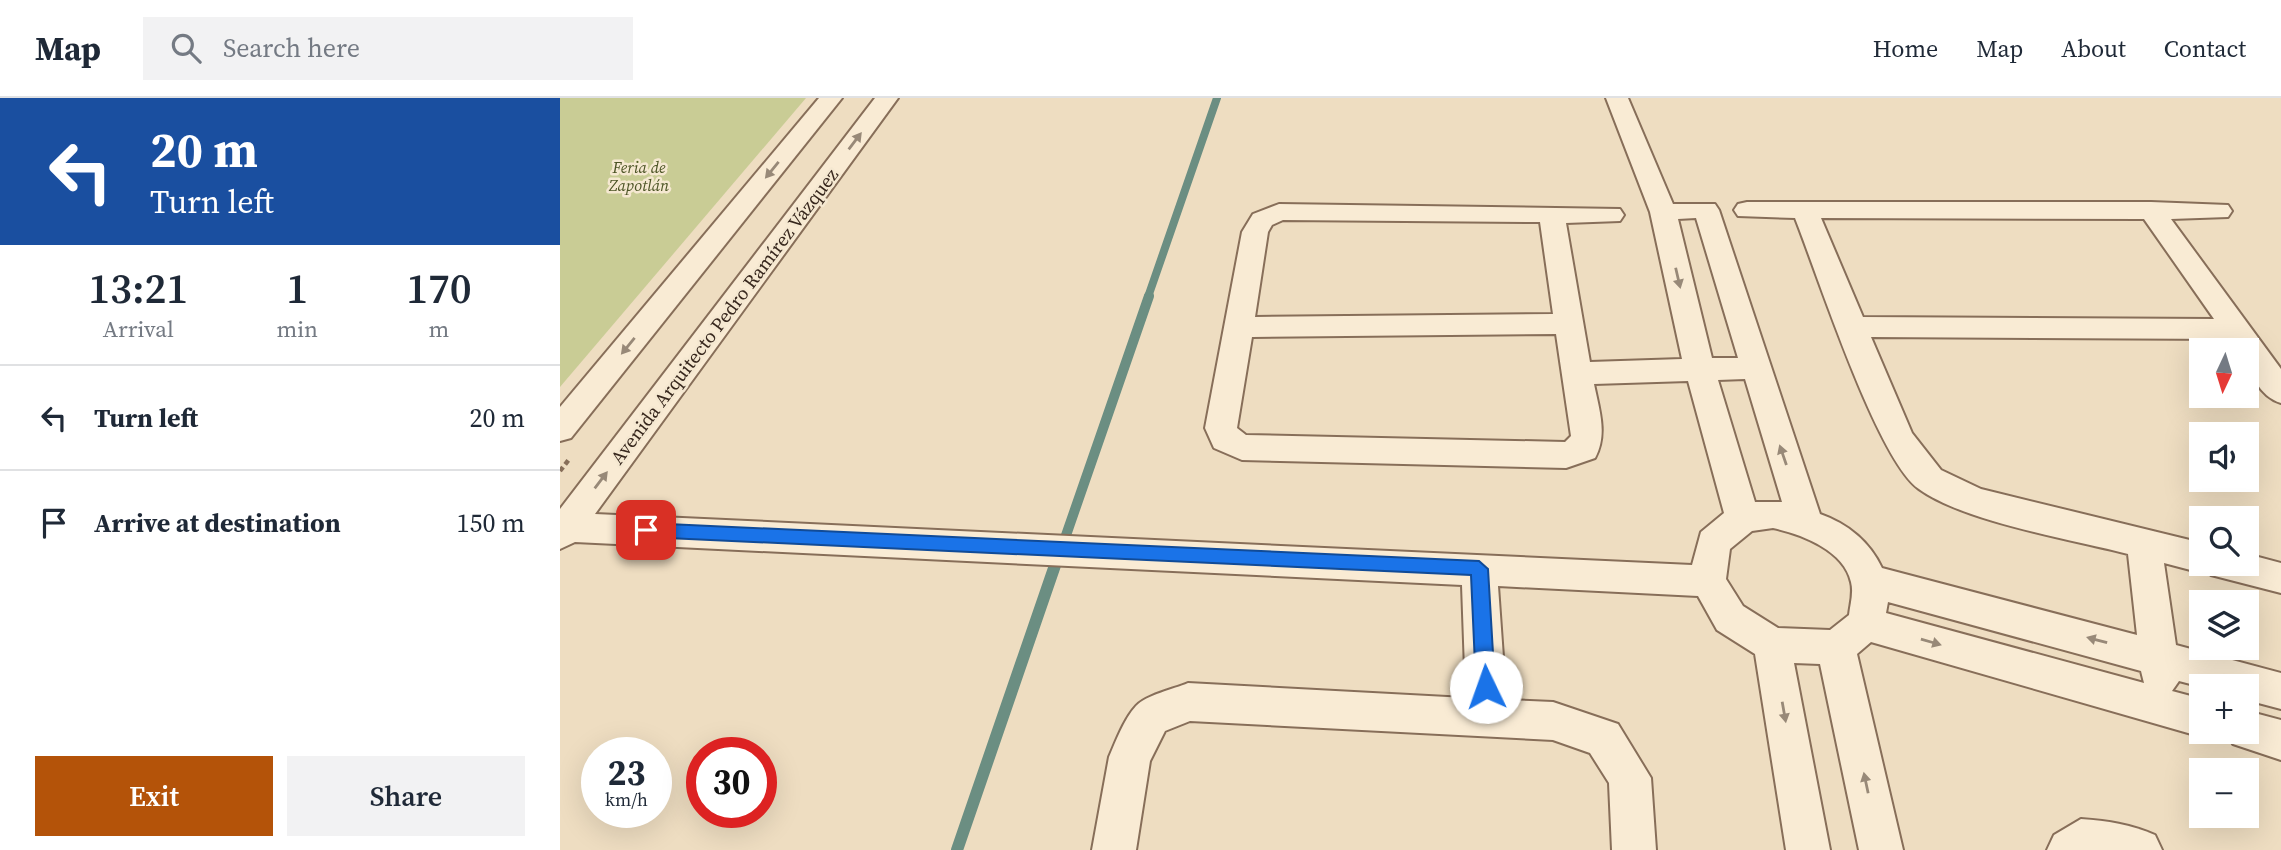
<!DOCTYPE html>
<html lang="en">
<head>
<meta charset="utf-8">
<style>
  body { margin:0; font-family:"Source Serif 4",serif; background:#f2f2f3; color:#1f2937; height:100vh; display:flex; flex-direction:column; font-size:26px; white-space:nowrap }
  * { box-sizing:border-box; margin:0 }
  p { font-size:23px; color:#747a83 }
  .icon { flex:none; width:38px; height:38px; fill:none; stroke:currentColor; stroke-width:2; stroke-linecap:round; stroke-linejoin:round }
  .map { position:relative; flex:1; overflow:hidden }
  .sheet { display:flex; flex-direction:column; background:#fff; width:560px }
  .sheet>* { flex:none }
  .guide { background:#1a4fa0; color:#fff; overflow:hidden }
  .needle { width:46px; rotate:184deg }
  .buttons { position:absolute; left:1629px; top:240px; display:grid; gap:14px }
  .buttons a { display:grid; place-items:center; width:70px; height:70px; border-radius:0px; background:#fff; box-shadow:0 7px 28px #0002; font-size:35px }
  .speed { position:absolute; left:21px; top:639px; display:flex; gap:14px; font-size:35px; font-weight:700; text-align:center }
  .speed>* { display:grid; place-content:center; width:91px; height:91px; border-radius:50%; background:#fff; box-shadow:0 7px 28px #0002; line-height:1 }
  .speed small { font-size:18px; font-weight:400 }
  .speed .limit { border:10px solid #d22; background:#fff; color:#111 }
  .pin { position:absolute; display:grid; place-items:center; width:60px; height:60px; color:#fff; margin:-30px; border-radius:14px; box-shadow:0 4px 10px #0006 }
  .me { position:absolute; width:77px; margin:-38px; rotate:357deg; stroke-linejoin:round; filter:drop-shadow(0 0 5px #0008) }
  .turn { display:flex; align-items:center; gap:24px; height:147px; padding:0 35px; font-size:32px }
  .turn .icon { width:91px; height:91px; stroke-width:2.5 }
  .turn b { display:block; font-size:49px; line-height:60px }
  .eta { display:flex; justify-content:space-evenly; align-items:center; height:119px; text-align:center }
  .eta b { font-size:42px; font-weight:600; line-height:49px }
  .cta { display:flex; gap:14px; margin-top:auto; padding:14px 35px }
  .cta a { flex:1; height:80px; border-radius:0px; background:#b45309; color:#fff; font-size:28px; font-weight:600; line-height:80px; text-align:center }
  .cta a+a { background:#f2f2f3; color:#1f2937 }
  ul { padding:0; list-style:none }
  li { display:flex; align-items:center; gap:21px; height:105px; padding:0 35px; border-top:2px solid #e0e1e3 }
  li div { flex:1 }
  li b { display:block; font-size:26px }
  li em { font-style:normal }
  header { display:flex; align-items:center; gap:42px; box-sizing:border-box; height:98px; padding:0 35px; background:#fff; border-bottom:2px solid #e0e1e3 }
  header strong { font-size:33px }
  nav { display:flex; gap:38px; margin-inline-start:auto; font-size:24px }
  .search { width:490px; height:63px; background:#f2f2f3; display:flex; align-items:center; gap:18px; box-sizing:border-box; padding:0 24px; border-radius:0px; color:#747a83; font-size:26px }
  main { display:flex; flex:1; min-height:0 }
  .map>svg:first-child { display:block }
  .green { fill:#c9cc95 }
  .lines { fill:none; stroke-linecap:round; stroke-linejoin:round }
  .stream-far2 { stroke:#6b8e82; stroke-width:8 }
  .stream-far1 { stroke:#6b8e82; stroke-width:10 }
  .stream { stroke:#6b8e82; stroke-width:12 }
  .minor-casing { stroke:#876e59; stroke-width:4 }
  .path { stroke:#876e59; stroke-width:4.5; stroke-dasharray:5 3.5; stroke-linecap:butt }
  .minor { fill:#f9ebd4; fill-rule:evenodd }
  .oneway { fill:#988978 }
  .route { fill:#1a73e8; stroke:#114b97; stroke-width:2 }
  .labels { text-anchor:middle; stroke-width:5; stroke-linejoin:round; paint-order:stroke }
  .far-park-label { font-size:16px; font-style:italic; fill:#4b5324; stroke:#f5e8d1 }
  .street-label { font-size:19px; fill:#37271d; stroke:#f5e8d1 }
</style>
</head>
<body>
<header>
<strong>Map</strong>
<div class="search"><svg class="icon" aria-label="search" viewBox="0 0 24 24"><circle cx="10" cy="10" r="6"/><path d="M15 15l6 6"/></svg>Search here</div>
<nav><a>Home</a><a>Map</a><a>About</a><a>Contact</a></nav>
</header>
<main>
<section class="sheet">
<div class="guide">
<div class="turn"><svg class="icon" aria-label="left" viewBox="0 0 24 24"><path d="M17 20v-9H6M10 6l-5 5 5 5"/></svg><div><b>20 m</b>Turn left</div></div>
</div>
<div class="eta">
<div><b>13:21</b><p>Arrival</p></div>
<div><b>1</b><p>min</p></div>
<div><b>170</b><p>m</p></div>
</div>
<ul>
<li><svg class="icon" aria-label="left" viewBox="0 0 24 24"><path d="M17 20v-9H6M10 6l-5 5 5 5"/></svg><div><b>Turn left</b></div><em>20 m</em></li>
<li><svg class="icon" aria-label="arrive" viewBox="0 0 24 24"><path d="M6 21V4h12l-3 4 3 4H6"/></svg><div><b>Arrive at destination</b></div><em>150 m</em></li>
</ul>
<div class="cta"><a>Exit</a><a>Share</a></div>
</section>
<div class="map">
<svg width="1721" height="752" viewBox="0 0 1721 752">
  <rect width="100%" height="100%" fill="#eeddc1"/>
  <!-- green -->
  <path class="green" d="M0,0H246L0,289Z"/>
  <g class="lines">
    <!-- stream-far2 -->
    <path class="stream-far2" d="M588,199L657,0"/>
    <!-- stream-far1 -->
    <path class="stream-far1" d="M503,446L589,198"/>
    <!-- stream -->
    <path class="stream" d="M397,752L503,444"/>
    <defs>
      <g id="minor">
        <path d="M259,0H282L11,340L0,343V309Z"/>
        <path d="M315,0H338L35,416L1132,467L1141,434L1164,415L1128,283L1034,286C1039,311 1048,336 1035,360L1006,370L682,362L654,350L645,330L682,134L693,116L719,106L1060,111L1064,117L1060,123L1006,125L1030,264L1122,261L1090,114L1046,0H1068L1113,106H1155L1159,112L1260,416C1288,426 1309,443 1322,470L1577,537L1568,456C1510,441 1405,424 1359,391C1317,362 1257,175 1235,120L1178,118L1174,112L1178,106L1187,104H1591L1668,107L1672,113L1668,119L1611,121L1721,271V305C1700,299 1687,273 1687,252H1675L1668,241L1311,239L1352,335L1381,372L1421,391L1642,445V466H1687V456L1721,465V495L1651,477L1649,472L1642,475L1604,465L1616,547L1721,575V611L1687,602V588L1642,589L1619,583L1612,593L1642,601V634H1656L1642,639L1311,544L1297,556L1343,752H1299L1260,566L1234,565L1270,752H1226L1195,556L1157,532L1138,498L938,488L946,602L993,604L1058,626L1091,680L1096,752H1052L1049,685L1030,655L993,642L630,623L605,633L590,663L576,752H532L549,659C556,643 564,621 576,608C586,597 614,591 628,585L906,600L902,487L15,444L0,451V411ZM1136,120L1178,260H1152L1118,121ZM1261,120L1584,121L1654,221L1303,219ZM723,122L980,124L993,216L695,219L708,134L712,127ZM996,236L1011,338L1005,344L686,337L677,330L692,239ZM1185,281L1222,404H1195L1158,282ZM1213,430C1241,436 1284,452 1291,484C1294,495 1290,507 1289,517L1270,532L1218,530L1183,508L1166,481L1170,451L1192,433ZM1328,504L1581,573L1584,585L1326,515Z"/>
        <path d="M1687,613L1721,622V662L1673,646L1667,634H1687Z"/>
        <path d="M1521,721C1548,723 1570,726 1595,737L1602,752H1487L1494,737Z"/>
      </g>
    </defs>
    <!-- minor casing -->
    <use href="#minor" class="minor-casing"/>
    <!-- path -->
    <path class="path" d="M0,373L10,360"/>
    <!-- minor -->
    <use href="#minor" class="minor"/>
  </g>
  <!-- one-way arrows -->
  <defs><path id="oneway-solid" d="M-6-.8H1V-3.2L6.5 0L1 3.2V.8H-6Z" transform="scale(1.75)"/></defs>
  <g class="oneway">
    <use href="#oneway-solid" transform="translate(295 43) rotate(-53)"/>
    <use href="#oneway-solid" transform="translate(212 72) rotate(129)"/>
    <use href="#oneway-solid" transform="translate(1118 180) rotate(77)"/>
    <use href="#oneway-solid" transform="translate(68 248) rotate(129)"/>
    <use href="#oneway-solid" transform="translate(1223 357) rotate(-109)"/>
    <use href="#oneway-solid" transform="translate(41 382) rotate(-53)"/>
    <use href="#oneway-solid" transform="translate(1537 542) rotate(-165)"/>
    <use href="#oneway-solid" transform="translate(1371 544) rotate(16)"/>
    <use href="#oneway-solid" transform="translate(1224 614) rotate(80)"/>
    <use href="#oneway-solid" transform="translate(1306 685) rotate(-102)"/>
  </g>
  <!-- route -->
  <path class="route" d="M86,425L919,463L928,471L935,589L932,596L926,598L919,596L916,589L911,477L86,439L78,432Z"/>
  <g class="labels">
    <!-- far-park labels -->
    <g class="far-park-label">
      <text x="79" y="75">Feria de<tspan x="79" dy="18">Zapotlán</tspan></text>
    </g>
    <!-- street labels -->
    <g class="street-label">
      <text transform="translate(164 218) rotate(-53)" y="7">Avenida Arquitecto Pedro Ramírez Vázquez</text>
    </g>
  </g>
</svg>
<div class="buttons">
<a><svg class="needle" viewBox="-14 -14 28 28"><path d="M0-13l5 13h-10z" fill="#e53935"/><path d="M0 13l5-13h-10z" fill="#747a83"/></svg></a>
<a><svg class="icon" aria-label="sound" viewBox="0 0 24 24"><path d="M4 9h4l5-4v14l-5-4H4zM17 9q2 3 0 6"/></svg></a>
<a><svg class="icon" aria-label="search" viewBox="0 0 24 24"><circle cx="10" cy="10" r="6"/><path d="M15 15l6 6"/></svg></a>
<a><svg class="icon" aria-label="layers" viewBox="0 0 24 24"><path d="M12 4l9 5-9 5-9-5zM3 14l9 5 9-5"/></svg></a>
<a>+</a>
<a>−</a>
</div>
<div class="speed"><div>23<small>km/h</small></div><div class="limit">30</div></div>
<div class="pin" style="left:86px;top:432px;background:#d93025"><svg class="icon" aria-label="arrive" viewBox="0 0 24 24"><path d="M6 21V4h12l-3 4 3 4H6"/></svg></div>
<svg class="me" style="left:926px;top:589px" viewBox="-20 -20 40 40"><circle r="19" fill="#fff"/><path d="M0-13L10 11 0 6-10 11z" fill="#1a73e8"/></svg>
</div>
</main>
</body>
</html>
